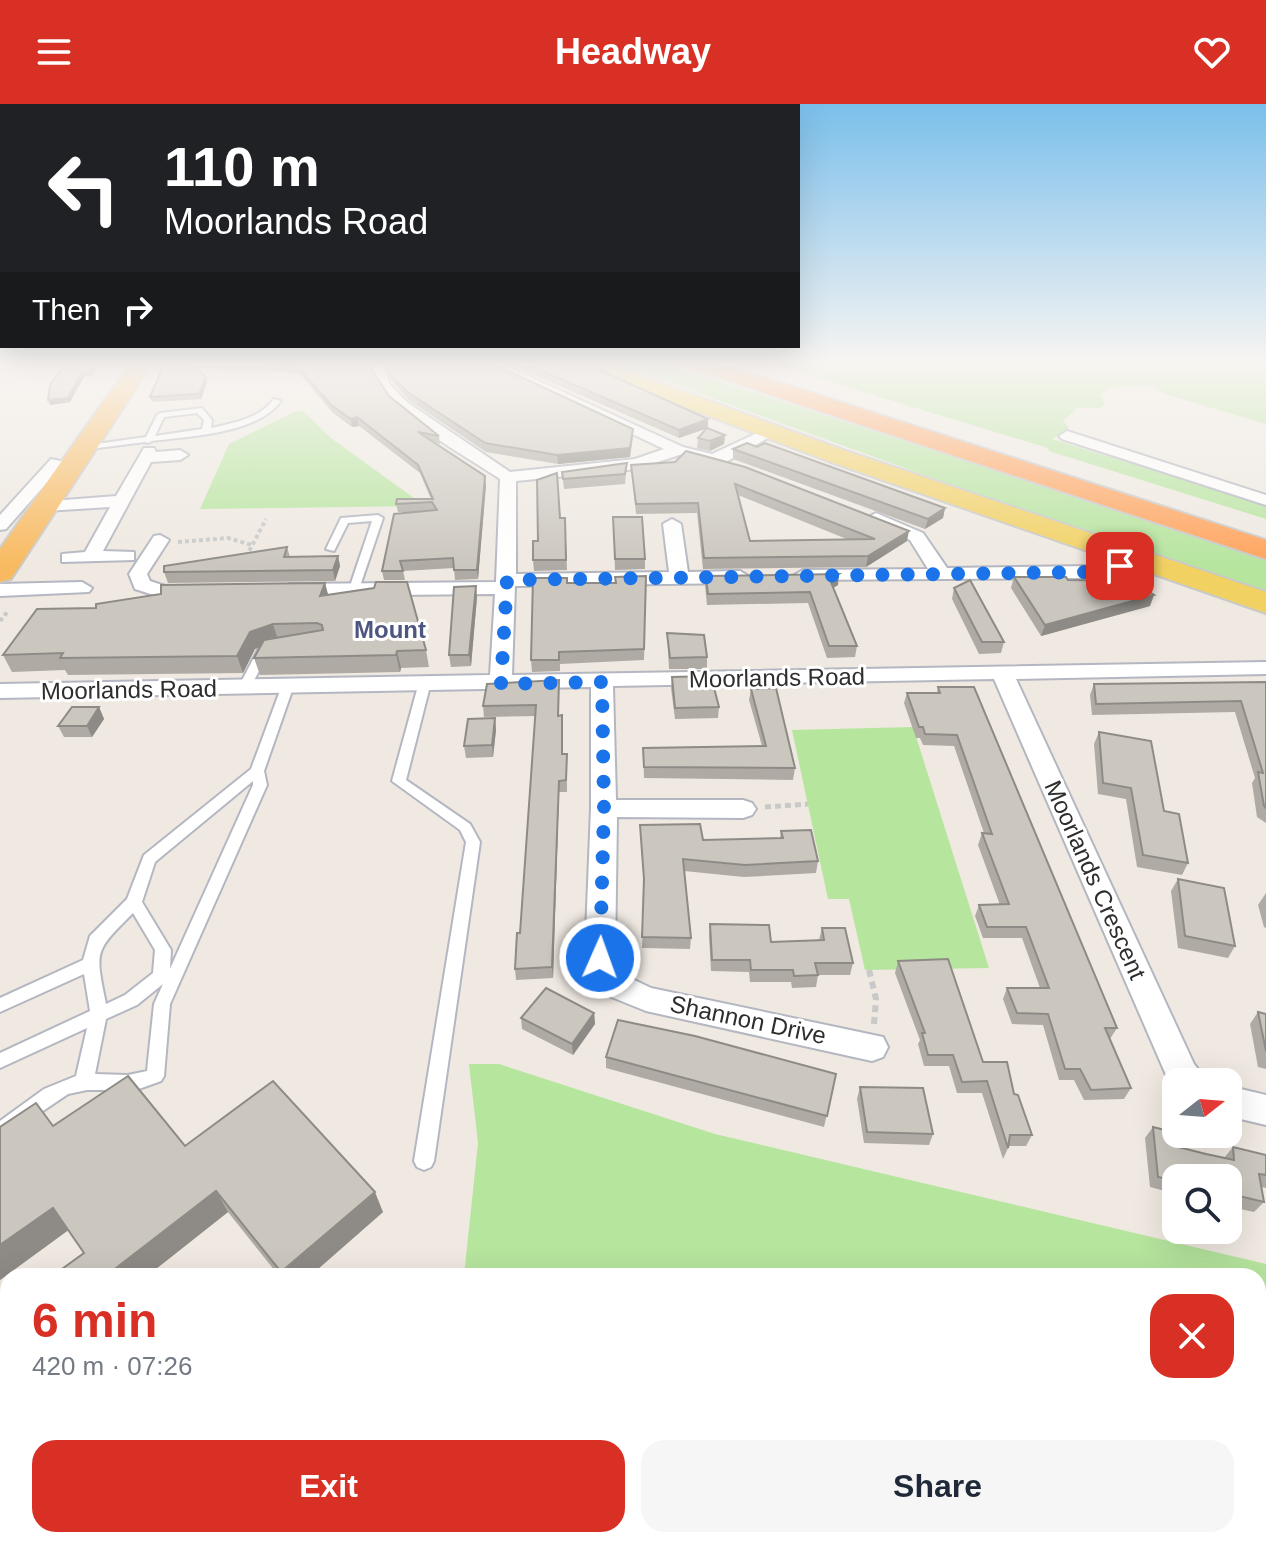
<!DOCTYPE html>
<html lang="en">
<head>
<meta charset="utf-8">
<style>
  body { margin:0; font-family:Arial,sans-serif; background:#f6f6f7; color:#1f2937; height:100vh; display:flex; flex-direction:column; font-size:30px; white-space:nowrap }
  * { box-sizing:border-box; margin:0 }
  p { font-size:26px; color:#747a83 }
  .icon { flex:none; width:44px; height:44px; fill:none; stroke:currentColor; stroke-width:2; stroke-linecap:round; stroke-linejoin:round }
  .map { position:relative; flex:1; overflow:hidden }
  .side { position:absolute; left:0px; top:1164px; width:1266px; height:280px; display:flex; flex-direction:column; background:#fff; border-radius:24px 24px 0 0; box-shadow:0 8px 32px #0002 }
  .side>* { flex:none }
  .top-card { position:absolute; left:0px; top:0px; width:800px; height:244px; box-shadow:0 8px 32px #0002; background:#202124; color:#fff; overflow:hidden }
  .needle { width:52px; rotate:73deg }
  .controls { position:absolute; left:1162px; top:964px; display:grid; gap:16px }
  .controls a { display:grid; place-items:center; width:80px; height:80px; border-radius:16px; background:#fff; box-shadow:0 8px 32px #0002; font-size:40px }
  .pin { position:absolute; display:grid; place-items:center; width:68px; height:68px; color:#fff; margin:-34px; border-radius:16px; box-shadow:0 4px 12px #0006 }
  .me { position:absolute; width:88px; margin:-44px; rotate:2deg; stroke-linejoin:round; filter:drop-shadow(0 0 6px #0008) }
  .turn { display:flex; align-items:center; gap:28px; height:168px; padding:0 32px; font-size:36px }
  .turn .icon { width:104px; height:104px; stroke-width:2.5 }
  .turn b { display:block; font-size:56px; line-height:68px }
  .then { display:flex; align-items:center; height:76px; padding:0 32px; background:#0003; gap:16px; font-size:30px }
  .round { display:grid; place-items:center; flex:none; width:84px; height:84px; border-radius:24px; background:#f6f6f7 }
  .overview { display:flex; align-items:center; justify-content:space-between; height:136px; padding:0 32px }
  h1 { font-size:48px; font-weight:800; line-height:60px; color:#d93025 }
  .button { display:flex; gap:16px; margin-top:auto; padding:16px 32px }
  .button a { flex:1; height:92px; border-radius:24px; background:#d93025; color:#fff; font-size:32px; font-weight:800; line-height:92px; text-align:center }
  .button a+a { background:#f6f6f7; color:#1f2937 }
  header { display:flex; justify-content:space-between; align-items:center; height:104px; padding:0 32px; background:#d93025; color:#fff; font-size:36px; font-weight:800 }
  .map>svg:first-child { display:block }
  .green { fill:#b6e59e }
  .lines { fill:none; stroke-linecap:round; stroke-linejoin:round }
  .service-casing { stroke:#b4b7c1; stroke-width:4 }
  .minor-casing { stroke:#b4b7c1; stroke-width:4 }
  .primary-casing { stroke:#c9c9c9; stroke-width:4 }
  .trunk-casing { stroke:#c9c9c9; stroke-width:4 }
  .motorway-casing { stroke:#c9c9c9; stroke-width:4 }
  .path-far2 { stroke:#c9c9c9; stroke-width:4; stroke-dasharray:4 3; stroke-linecap:butt }
  .path-far1 { stroke:#c9c9c9; stroke-width:5; stroke-dasharray:6 4; stroke-linecap:butt }
  .path { stroke:#c9c9c9; stroke-width:6; stroke-dasharray:7 5; stroke-linecap:butt }
  .service { fill:#fff; fill-rule:evenodd }
  .minor { fill:#fff; fill-rule:evenodd }
  .primary { fill:#f2d163; fill-rule:evenodd }
  .trunk { fill:#f8ba60; fill-rule:evenodd }
  .motorway { fill:#ffa35c; fill-rule:evenodd }
  .wall { fill:#afaba4; fill-rule:evenodd }
  .shaded-wall { fill:#8e8b86 }
  .building { fill:#cbc7bf; stroke:#8e8b86; stroke-width:2; fill-rule:evenodd }
  .route { stroke:#1a73e8; stroke-width:14; stroke-dasharray:0 25.2 }
  .labels { text-anchor:middle; stroke-width:6; stroke-linejoin:round; paint-order:stroke }
  .far-quarter-label { font-size:24px; font-weight:bold; fill:#4d5680; stroke:#fff }
  .street-label { font-size:24px; fill:#2e2e2e; stroke:#fff }
</style>
</head>
<body>
<header><svg class="icon" aria-label="menu" viewBox="0 0 24 24"><path d="M4 6h16M4 12h16M4 18h16"/></svg>Headway<svg class="icon" aria-label="heart" viewBox="0 0 24 24"><path d="M12 20l-8-8c-3-5 5-10 8-4 3-6 11-1 8 4z"/></svg></header>
<div class="map">
<svg width="1266" height="1444" viewBox="0 0 1266 1444">
  <rect width="100%" height="100%" fill="#efe9e1"/>
  <!-- green -->
  <g class="green">
    <path d="M618,260H666L1266,454V489L1062,421Z"/>
    <path d="M771,260H1266V320L1165,290L1149,281L1108,284L1101,291L1105,301L1100,304H1077L1063,317L1069,324L1052,335L1266,401V415L1049,347L1048,344Z"/>
    <path d="M303,307L331,334L425,402L200,405L229,340L294,308Z"/>
    <path d="M913,623L989,864L865,866L849,795H828L792,626Z"/>
    <path d="M469,960H499L715,1030L1266,1160V1444H437L438,1436H1258V1172H464L478,1039Z"/>
  </g>
  <g class="lines">
    <defs>
      <g id="service">
        <path d="M274,295L281,297C257,330 190,332 152,337L148,339L145,338L82,346L78,344L82,342L146,333L157,311L161,309L202,304L212,316L211,324C234,319 259,315 274,295ZM197,309L204,316L202,325L155,332L164,313Z"/>
        <path d="M378,411L383,414L359,485L354,488L350,487L349,485L372,417L348,419L334,447L326,445L341,414Z"/>
        <path d="M264,543L270,546L250,584L244,588L240,587L238,584L258,546Z"/>
        <path d="M424,578L430,582L406,676L470,720L480,738L434,1057L431,1063L424,1066L417,1063L414,1057L466,738L460,726L392,677L418,582Z"/>
        <path d="M287,580L293,584L264,667L267,681L170,900L164,972L161,977L136,986H87L68,990L0,1036V1017L44,985L76,972L87,924L0,964V949L90,907L84,870L0,908V894L83,856L90,832L127,795L144,751L251,665L281,584ZM253,677V681L170,865L171,846L142,798L155,758ZM133,809L155,846L153,869L125,891L106,900C95,846 94,848 133,809ZM163,880L154,900L147,967L128,971L95,970L106,915L137,901Z"/>
      </g>
      <g id="minor">
        <path d="M362,260H382L390,281L408,299L510,368L635,355L664,345L485,260H502L683,343L712,350L768,324L780,327L719,362L679,351L637,365L516,377V470L669,468L663,420L672,415L681,420L688,468L740,467L750,473L740,479L515,482L512,571L1266,558V570L1016,575L1194,960L1208,978H1176V985L1170,980L994,575L613,582L616,696H743L752,699L756,705L752,711L743,714L617,713L615,853L626,872L651,884L883,933L888,943L883,953L872,957L646,907L604,890L585,854L591,704V583L0,594V580L490,571L495,490L290,492L280,486L290,480L496,478L500,375C459,347 388,312 371,265Z"/>
        <path d="M1067,327L1266,391V401L1062,335L1059,332Z"/>
        <path d="M144,344H154L156,348L180,346L188,351L180,356L151,358L103,447L134,448V456L62,458V450L85,448L110,403L45,407L36,402L39,398L116,392Z"/>
        <path d="M51,355L65,358L6,425L0,426V411Z"/>
        <path d="M876,409L923,429L947,464L1093,462L1106,461L1132,447L1141,453L1118,470L1093,474L796,476L793,472L803,466L928,465L910,436L870,418L867,414Z"/>
        <path d="M160,431L169,436L147,470L150,477L165,482L202,483L205,487L202,491L163,494L135,485L129,470L154,432Z"/>
        <path d="M82,478L92,484L89,488L0,492V480Z"/>
        <path d="M1228,982L1266,991V1021L1228,1012Z"/>
      </g>
      <path id="primary" d="M578,260H609L846,347L1266,488V509L828,357L582,264Z"/>
      <path id="trunk" d="M130,260H152L11,475L0,478V445Z"/>
      <path id="motorway" d="M690,260H723L1266,436V455L693,265Z"/>
    </defs>
    <!-- service casing -->
    <use href="#service" class="service-casing"/>
    <!-- minor casing -->
    <use href="#minor" class="minor-casing"/>
    <!-- primary casing -->
    <use href="#primary" class="primary-casing"/>
    <!-- trunk casing -->
    <use href="#trunk" class="trunk-casing"/>
    <!-- motorway casing -->
    <use href="#motorway" class="motorway-casing"/>
    <!-- path-far2 -->
    <g class="path-far2">
      <path d="M178,438L228,434L252,441"/>
      <path d="M246,453L266,415"/>
      <path d="M0,517L8,507"/>
    </g>
    <!-- path-far1 -->
    <path class="path-far1" d="M765,703L808,700"/>
    <!-- path -->
    <path class="path" d="M869,866L876,895L874,920"/>
    <!-- service -->
    <use href="#service" class="service"/>
    <!-- minor -->
    <use href="#minor" class="minor"/>
    <!-- primary -->
    <use href="#primary" class="primary"/>
    <!-- trunk -->
    <use href="#trunk" class="trunk"/>
    <!-- motorway -->
    <use href="#motorway" class="motorway"/>
  </g>
  <!-- wall -->
  <g class="wall">
    <path d="M98,260L91,272L84,273L70,298L50,301V281Z"/>
    <path d="M198,260H368L389,292L439,332L440,340L435,339L486,381L478,475L455,476L454,464L403,467L405,476H384L382,467L421,408H398L396,400L431,395L420,369L359,322L352,323L333,309L299,269L199,264Z"/>
    <path d="M385,260H493L633,334L630,353L558,360L486,348L410,297L393,279Z"/>
    <path d="M509,260H586L708,315V324L679,334Z"/>
    <path d="M206,273L207,278L201,295L152,298L150,293Z"/>
    <path d="M725,331L724,340L710,347L697,344L698,334Z"/>
    <path d="M733,345L945,404L943,414L925,425L733,355Z"/>
    <path d="M675,358L907,437L866,463L703,465L697,409L636,410L631,361ZM738,391L849,436L750,437Z"/>
    <path d="M627,359L625,380L564,385L562,368Z"/>
    <path d="M613,413L645,455V465L615,466Z"/>
    <path d="M560,414H565L567,466L534,467L533,456L538,437Z"/>
    <path d="M287,443L290,453L338,452L340,462L335,477L168,479L164,468Z"/>
    <path d="M646,472L644,556L560,560V567L532,568L531,556L567,479H616Z"/>
    <path d="M706,472L838,481L833,484L857,542L855,553L827,554L808,499L707,501L705,482Z"/>
    <path d="M1014,473L1068,476L1150,502L1041,532L1011,484Z"/>
    <path d="M325,479L328,490L426,546L429,563L401,564L400,568L260,571L254,554L261,543L255,545L243,569L68,571L65,566L12,568L3,551L96,504Z"/>
    <path d="M954,484L1004,538L1001,549L979,550L952,495Z"/>
    <path d="M477,493L471,562L451,563L449,551Z"/>
    <path d="M667,529L707,553V565H669Z"/>
    <path d="M672,573L719,603L718,614L675,615L671,584Z"/>
    <path d="M559,576V612L563,622V650L567,661V688H559L553,874L516,876L515,865L520,829L536,612L484,613L483,602Z"/>
    <path d="M1266,578V719L1257,713L1252,679L1255,674L1235,608L1092,611L1090,591L1094,580Z"/>
    <path d="M938,583L1117,924L1110,935L1131,984L1124,995L1084,996L1074,976H1059L1043,921L1012,920L1003,895L1007,884H1040L1022,834H983L975,812L979,801H1000L978,741L982,729H984L954,642L923,641L920,634H916L904,599L907,589H937Z"/>
    <path d="M751,585L795,664L793,676L644,674L643,644L762,642L749,596Z"/>
    <path d="M99,603L104,615L92,633H64L58,622Z"/>
    <path d="M495,614L496,626L493,653L466,654L464,642Z"/>
    <path d="M1099,628L1164,707L1188,759L1182,771L1137,763L1126,695L1098,690L1094,640Z"/>
    <path d="M640,721L703,736L780,734L781,727L818,757L816,769L744,773L684,767L691,834L690,845L642,844L644,784Z"/>
    <path d="M1178,775L1235,842L1228,854L1178,844L1171,787Z"/>
    <path d="M1266,789V824L1264,823L1258,801Z"/>
    <path d="M710,820L771,838L819,836L822,824L853,859L850,871H818L816,883L792,884L791,878H750L749,868L711,867L709,832Z"/>
    <path d="M898,857L983,958L1014,990L1032,1031L1026,1042H1009L1003,1055L982,989H957L949,962H924L918,940L920,936L895,869Z"/>
    <path d="M1258,908L1266,910V965L1258,963L1250,920Z"/>
    <path d="M594,909L595,920L573,951L522,925L521,914Z"/>
    <path d="M606,953L836,970L824,1023L606,964Z"/>
    <path d="M860,983L933,1030L929,1041L864,1039L857,995Z"/>
    <path d="M54,1022L185,1042L383,1108L310,1172H279L228,1108L147,1172H67L84,1149L68,1126L0,1176V1023Z"/>
    <path d="M1153,1023L1174,1042L1224,1054L1233,1043L1266,1051V1084L1261,1083L1264,1098L1254,1108L1240,1105V1107L1231,1118L1228,1117V1074H1176V1090L1150,1083L1145,1034Z"/>
  </g>
  <!-- shaded-wall -->
  <g class="shaded-wall">
    <path d="M94,260H98L91,272L90,268Z"/>
    <path d="M82,268L84,273L70,298L50,301L48,296Z"/>
    <path d="M206,273L207,278L201,295L199,290Z"/>
    <path d="M357,313L359,322L352,323L351,315Z"/>
    <path d="M708,315V324L679,334V326Z"/>
    <path d="M633,325L630,353L558,360L557,351Z"/>
    <path d="M725,331L724,340L710,347V337Z"/>
    <path d="M485,372L486,381L478,475L477,466Z"/>
    <path d="M945,404L943,414L925,425L928,415Z"/>
    <path d="M909,427L907,437L866,463L868,452Z"/>
    <path d="M338,452L340,462L335,477L333,466Z"/>
    <path d="M839,470L838,481L828,487L830,476Z"/>
    <path d="M325,479L329,495L320,492Z"/>
    <path d="M476,482L477,493L471,562L469,551Z"/>
    <path d="M1154,491L1150,502L1041,532L1045,521Z"/>
    <path d="M273,520L278,536L255,545L243,569L237,552L250,528Z"/>
    <path d="M397,547L401,564L400,568L396,551Z"/>
    <path d="M99,603L104,615L92,633L87,622Z"/>
    <path d="M495,614L496,626L493,653L492,641Z"/>
    <path d="M559,677V688L553,874L552,863Z"/>
    <path d="M594,909L595,920L573,951L572,940Z"/>
    <path d="M216,1087L228,1108L147,1172H114L111,1168Z"/>
    <path d="M375,1088L383,1108L310,1172H283L281,1168Z"/>
    <path d="M53,1104L70,1125L0,1176V1141Z"/>
  </g>
  <!-- building -->
  <g class="building">
    <path d="M65,260H94L90,268H82L68,294L48,296L50,281Z"/>
    <path d="M164,260H190L206,273L199,290L150,293Z"/>
    <path d="M265,260H368L389,292L439,332L418,328L485,372L477,466H454L453,454L400,457L403,467H382L394,410L437,406L432,398L396,400L397,395H433L418,361L357,313L351,315L331,301L297,262Z"/>
    <path d="M387,260H493L633,325L630,344L557,351L485,339L409,289L391,272Z"/>
    <path d="M526,260H586L708,315L679,326Z"/>
    <path d="M707,324L725,331L710,337L698,334Z"/>
    <path d="M747,339L757,343L765,339L945,404L928,415L733,345Z"/>
    <path d="M686,347L745,363L909,427L868,452L704,454L698,399L636,400L631,361L675,358ZM735,380L875,435L750,437Z"/>
    <path d="M627,359L625,370L563,375L562,368Z"/>
    <path d="M557,369L560,414H565L566,456H533V437H538L537,376Z"/>
    <path d="M613,413H642L645,455H615Z"/>
    <path d="M287,443L284,453L338,452L333,466L164,468V462Z"/>
    <path d="M839,470L830,476L857,542H829L810,488L708,490L706,472Z"/>
    <path d="M646,472L644,545L559,548V556H531L533,474H567V479H616L615,473Z"/>
    <path d="M1014,473H1066L1068,476L1130,477L1154,491L1045,521Z"/>
    <path d="M970,476L1004,538H982L954,484Z"/>
    <path d="M376,478H407L426,546L397,547L396,551L254,554L264,536L323,526L322,521L317,519L273,520L250,528L237,552L60,554L63,549L3,551L37,505L96,504V500L161,490V481L325,479L320,492L374,484Z"/>
    <path d="M476,482L469,551H449L454,483Z"/>
    <path d="M667,529L704,531L707,553L670,554Z"/>
    <path d="M711,572L719,603L675,604L672,573Z"/>
    <path d="M559,576L558,612L562,611V650H567L566,676L559,677L552,863L515,865L517,829H520L536,601L483,602L487,580Z"/>
    <path d="M1266,578V704L1264,702L1258,668L1263,669L1241,597L1096,600L1094,580Z"/>
    <path d="M938,583H974L1117,924H1105L1131,984L1091,986L1080,965H1065L1048,910L1017,909L1007,884H1049L1026,823H987L979,801L1009,800L982,729L992,730L957,631L925,630L923,623H919L907,589H940Z"/>
    <path d="M776,584L795,664L644,663L643,644L766,642L751,585Z"/>
    <path d="M72,603H99L87,622H58Z"/>
    <path d="M495,614L492,641L464,642L468,615Z"/>
    <path d="M1099,628L1151,637L1164,707L1179,710L1188,759L1143,751L1131,684L1103,679Z"/>
    <path d="M700,720L703,736L783,734L781,727L811,726L818,757L745,761L683,755L691,834L642,833L644,775L640,721Z"/>
    <path d="M1178,775L1224,784L1235,842L1185,832Z"/>
    <path d="M710,820L769,821L771,838L824,836L822,824H845L853,859H815L818,871L794,872L793,866H751L750,856H712Z"/>
    <path d="M948,855L983,958H1007L1014,990L1018,991L1032,1031H1010L1008,1044L987,977L962,978L953,951H928L922,929H925L898,857Z"/>
    <path d="M546,884L594,909L572,940L521,914Z"/>
    <path d="M1258,908L1266,910V947Z"/>
    <path d="M618,916L695,932L836,970L827,1012L606,953Z"/>
    <path d="M128,972L185,1042L273,977L375,1088L281,1168L216,1087L111,1168L114,1172H67L62,1165L84,1149L53,1104L0,1141V1023L36,999L53,1022Z"/>
    <path d="M860,983L923,984L933,1030L867,1028Z"/>
    <path d="M1153,1023L1173,1028L1174,1042L1206,1050L1234,1056L1233,1043L1266,1051V1071L1259,1070L1264,1098L1239,1092L1240,1107L1228,1105V1074H1176V1077L1158,1073Z"/>
  </g>
  <!-- sky -->
  <linearGradient id="sky" x2="0" y2="1"><stop stop-color="#7abfeb"/><stop offset="0.56" stop-color="#f8f5f2"/><stop offset="1" stop-color="#f8f5f2" stop-opacity="0"/></linearGradient>
  <rect width="1266" height="462" fill="url(#sky)"/>
  <g class="lines">
    <!-- route -->
    <path class="route" d="M600,854L604,704L602,578L501,580L507,476L1093,468L1120,462"/>
  </g>
  <g class="labels">
    <!-- far-quarter labels -->
    <g class="far-quarter-label">
      <text x="390" y="534">Mount</text>
    </g>
    <!-- street labels -->
    <g class="street-label">
      <text transform="translate(777 574) rotate(-1)" y="8">Moorlands Road</text>
      <text transform="translate(129 586) rotate(-1)" y="8">Moorlands Road</text>
      <text transform="translate(1095 776) rotate(66)" y="8">Moorlands Crescent</text>
      <text transform="translate(748 916) rotate(12)" y="8">Shannon Drive</text>
    </g>
  </g>
</svg>
<div class="controls">
<a><svg class="needle" viewBox="-14 -14 28 28"><path d="M0-13l5 13h-10z" fill="#e53935"/><path d="M0 13l5-13h-10z" fill="#747a83"/></svg></a>
<a><svg class="icon" aria-label="search" viewBox="0 0 24 24"><circle cx="10" cy="10" r="6"/><path d="M15 15l6 6"/></svg></a>
</div>
<div class="pin" style="left:1120px;top:462px;background:#d93025"><svg class="icon" aria-label="arrive" viewBox="0 0 24 24"><path d="M6 21V4h12l-3 4 3 4H6"/></svg></div>
<svg class="me" style="left:600px;top:854px" viewBox="-20 -20 40 40"><circle r="17" fill="#1a73e8" stroke="#fff" stroke-width="3"/><path d="M0-11L8 9 0 5-8 9z" fill="#fff"/></svg>
<div class="top-card">
<div class="turn"><svg class="icon" aria-label="left" viewBox="0 0 24 24"><path d="M17 20v-9H6M10 6l-5 5 5 5"/></svg><div><b>110 m</b>Moorlands Road</div></div>
<div class="then">Then<svg class="icon" aria-label="right" viewBox="0 0 24 24"><path d="M7 20v-9h11M14 6l5 5-5 5"/></svg></div>
</div>
<section class="side">
<div class="overview"><div><h1>6 min</h1><p>420 m · 07:26</p></div><a class="round" style="background:#d93025;color:#fff"><svg class="icon" aria-label="close" viewBox="0 0 24 24"><path d="M6 6l12 12M18 6L6 18"/></svg></a></div>
<div class="button"><a>Exit</a><a>Share</a></div>
</section>
</div>
</body>
</html>
